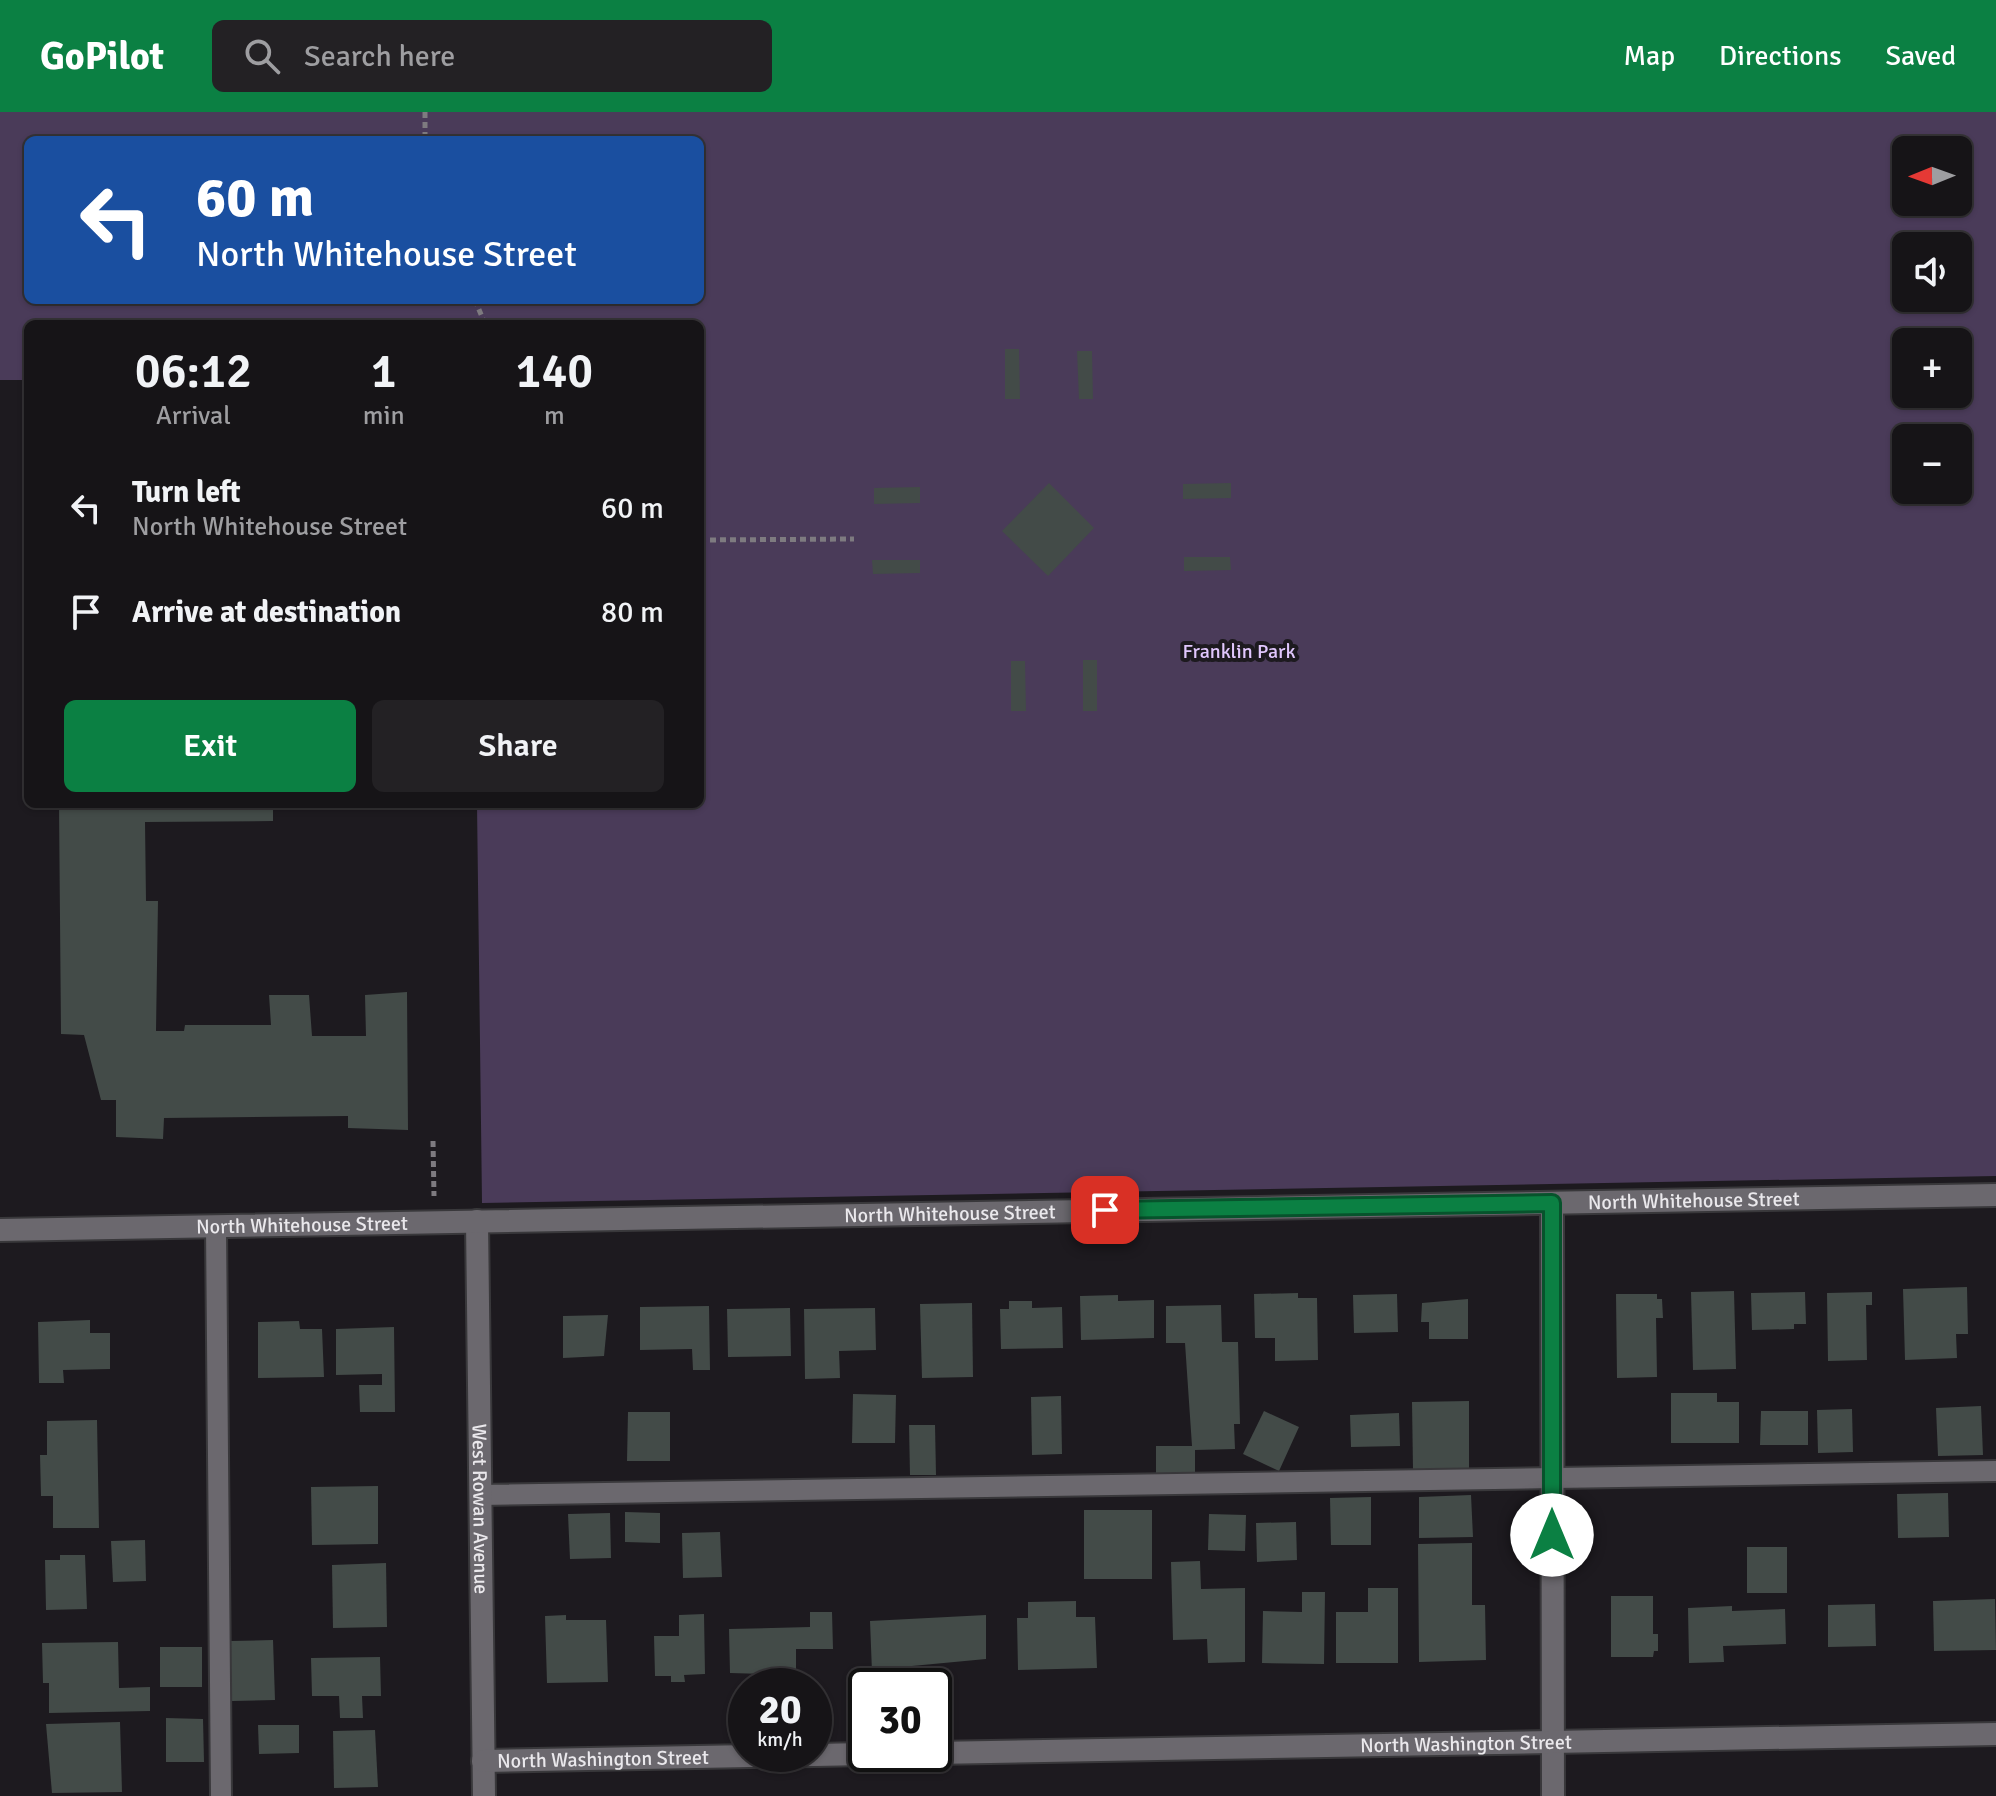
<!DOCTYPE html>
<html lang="en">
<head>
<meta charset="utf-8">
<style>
  body { margin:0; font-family:Signika,sans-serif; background:#232124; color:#f1f3f6; height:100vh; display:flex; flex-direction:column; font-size:30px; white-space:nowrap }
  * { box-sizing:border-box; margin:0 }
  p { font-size:26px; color:#9e9ea1 }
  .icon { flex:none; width:44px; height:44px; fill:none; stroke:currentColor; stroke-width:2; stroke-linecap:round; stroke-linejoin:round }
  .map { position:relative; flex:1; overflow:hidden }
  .sheet { position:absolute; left:24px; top:208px; width:680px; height:488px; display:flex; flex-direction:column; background:#161417; border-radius:12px; box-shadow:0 2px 6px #0004,0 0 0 2px #353336 }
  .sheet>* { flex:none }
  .hud { position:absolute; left:24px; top:24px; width:680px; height:168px; border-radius:12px; box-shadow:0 2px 6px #0004,0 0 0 2px #353336; background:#1a4fa0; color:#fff; overflow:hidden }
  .needle { width:52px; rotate:269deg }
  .buttons { position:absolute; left:1892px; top:24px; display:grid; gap:16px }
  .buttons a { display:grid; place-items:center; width:80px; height:80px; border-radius:12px; background:#161417; box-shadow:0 2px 6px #0004,0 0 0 2px #353336; font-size:40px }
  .speed { position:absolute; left:728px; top:1556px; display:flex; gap:16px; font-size:40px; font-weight:700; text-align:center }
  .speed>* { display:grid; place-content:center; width:104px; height:104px; border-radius:50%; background:#161417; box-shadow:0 2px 6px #0004,0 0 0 2px #353336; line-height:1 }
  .speed small { font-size:20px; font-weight:400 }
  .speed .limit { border:4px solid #111; border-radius:12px; background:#fff; color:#111 }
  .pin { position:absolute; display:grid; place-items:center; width:68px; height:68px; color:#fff; margin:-34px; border-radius:16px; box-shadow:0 4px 12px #0006 }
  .me { position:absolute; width:88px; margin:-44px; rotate:0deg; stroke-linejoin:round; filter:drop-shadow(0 0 6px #0008) }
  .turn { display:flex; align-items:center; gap:28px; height:168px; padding:0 40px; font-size:36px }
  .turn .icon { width:104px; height:104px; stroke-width:2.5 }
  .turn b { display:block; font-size:56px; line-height:68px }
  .eta { display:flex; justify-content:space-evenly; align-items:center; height:136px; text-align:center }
  .eta b { font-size:48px; font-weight:600; line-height:56px }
  .cta { display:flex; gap:16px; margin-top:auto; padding:16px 40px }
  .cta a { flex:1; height:92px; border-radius:12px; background:#0b8043; color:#fff; font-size:32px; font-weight:600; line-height:92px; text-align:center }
  .cta a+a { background:#232124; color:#f1f3f6 }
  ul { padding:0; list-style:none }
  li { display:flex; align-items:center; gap:24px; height:104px; padding:0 40px }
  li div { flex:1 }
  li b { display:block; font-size:30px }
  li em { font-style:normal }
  header { display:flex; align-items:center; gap:48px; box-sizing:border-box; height:112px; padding:0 40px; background:#0b8043; color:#fff }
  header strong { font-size:38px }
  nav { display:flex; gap:44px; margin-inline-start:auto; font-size:28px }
  .search { width:560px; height:72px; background:#232124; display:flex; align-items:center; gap:20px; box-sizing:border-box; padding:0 28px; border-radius:12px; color:#9e9ea1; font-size:30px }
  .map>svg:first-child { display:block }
  .green { fill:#4a3b59; fill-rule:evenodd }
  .building { fill:#434b48 }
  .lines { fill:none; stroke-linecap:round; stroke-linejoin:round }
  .service-casing { stroke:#39383b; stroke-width:24 }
  .minor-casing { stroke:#39383b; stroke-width:26 }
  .path { stroke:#7e7b80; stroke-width:5; stroke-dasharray:6 4; stroke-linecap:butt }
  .service { stroke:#6b686e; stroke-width:20 }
  .minor { stroke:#6b686e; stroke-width:22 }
  .route-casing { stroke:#07532c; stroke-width:20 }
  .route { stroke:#0b8043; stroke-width:14 }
  .labels { text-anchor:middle; stroke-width:8; stroke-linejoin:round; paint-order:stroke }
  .park-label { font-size:20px; fill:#e1c7fd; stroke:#1d1a1f }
  .street-label { font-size:20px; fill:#eae8ec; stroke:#1d1a1f }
</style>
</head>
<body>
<header>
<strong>GoPilot</strong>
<div class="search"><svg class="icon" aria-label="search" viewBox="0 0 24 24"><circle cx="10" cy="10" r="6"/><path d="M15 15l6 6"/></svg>Search here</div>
<nav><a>Map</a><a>Directions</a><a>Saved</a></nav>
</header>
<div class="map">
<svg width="1996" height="1684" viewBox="0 0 1996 1684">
  <rect width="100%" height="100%" fill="#1d1a1f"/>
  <!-- green -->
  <path class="green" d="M0,0H1996V1064L482,1091L477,692H700V212H28V268H0ZM28,28H700V188H28ZM1906,38H1958V90H1906ZM1906,134H1958V186H1906ZM1906,230H1958V282H1906ZM1906,326H1958V378H1906Z"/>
  <!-- building -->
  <g class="building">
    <path d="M1005,237H1019L1020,287H1005Z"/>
    <path d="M1077,239H1092L1093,287H1079Z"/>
    <path d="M1049,371L1094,416L1048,464L1002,419Z"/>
    <path d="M1231,371V386L1183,387V372Z"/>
    <path d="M920,375V391L874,392V376Z"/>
    <path d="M1184,445H1230L1231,458L1184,459Z"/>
    <path d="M872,448H920V461L873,462Z"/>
    <rect x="1083" y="548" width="14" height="51"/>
    <path d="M1011,549H1025L1026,599H1011Z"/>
    <path d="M59,692H273V709L145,710L146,789H158L156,919H184L185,913H271L269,883H309L312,924H366L365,883L407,880L408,1018L348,1016V1004L164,1006L163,1027L116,1025V988H101L84,923L61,922Z"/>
    <path d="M1967,1175L1968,1222H1956L1957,1246L1905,1248L1903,1177Z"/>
    <path d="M1734,1179L1736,1257L1693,1258L1691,1180Z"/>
    <path d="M1805,1180L1806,1212H1794V1217L1752,1218L1751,1181Z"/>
    <path d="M1872,1180V1193H1866L1867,1248L1828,1249L1827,1181Z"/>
    <path d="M1298,1181V1186H1317L1318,1248L1275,1249V1226H1255L1254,1182Z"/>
    <path d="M1397,1182L1398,1220L1354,1221L1353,1183Z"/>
    <path d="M1616,1182H1657V1187H1662L1663,1206H1656L1657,1265L1617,1266Z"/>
    <path d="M1118,1183V1189L1154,1188V1226L1081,1228L1080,1184Z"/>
    <path d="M1468,1187V1227H1429V1210H1421L1422,1191Z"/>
    <path d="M1009,1189H1032V1196L1062,1195L1063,1236L1001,1237L1000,1197H1009Z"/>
    <path d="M972,1191L973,1265L922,1266L920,1192Z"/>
    <path d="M1221,1193L1222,1230H1238L1240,1312H1234L1235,1337L1195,1338V1362L1156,1363V1334H1192L1185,1231H1166V1194Z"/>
    <path d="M709,1194L710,1258H693L692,1237L640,1238V1195Z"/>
    <path d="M790,1196L791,1244L728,1245L727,1197Z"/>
    <path d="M875,1196L876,1238L839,1239L840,1266L805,1267L804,1197Z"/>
    <path d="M608,1203L604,1244L563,1246V1204Z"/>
    <path d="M90,1208V1221H110V1257L63,1258L64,1271H39L38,1210Z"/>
    <path d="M299,1209L300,1217H322L324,1265L258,1266V1210Z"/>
    <path d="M394,1215L395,1300H360L359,1273H382V1262L336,1263V1217Z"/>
    <path d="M1671,1281H1717V1290H1739V1331H1671Z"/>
    <path d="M853,1282L896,1283L895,1331H852Z"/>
    <path d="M1061,1284L1062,1342L1032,1343L1031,1285Z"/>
    <path d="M1469,1289V1358H1413L1412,1290Z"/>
    <path d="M1981,1294L1983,1343L1938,1344L1936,1296Z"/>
    <path d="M1852,1297L1853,1340L1818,1341L1817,1298Z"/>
    <path d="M1264,1299L1299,1315L1279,1359L1243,1342Z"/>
    <path d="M1761,1299H1808V1333H1760Z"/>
    <path d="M628,1300H670V1349H627Z"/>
    <path d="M1399,1301L1400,1334L1351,1335L1350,1303Z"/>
    <path d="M97,1308L99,1416H53V1384H41L40,1343H47V1309Z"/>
    <path d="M909,1313H935L936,1363H910Z"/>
    <path d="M378,1374V1432L312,1433L311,1375Z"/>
    <path d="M1948,1381L1949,1425L1898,1426L1897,1382Z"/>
    <path d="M1471,1383L1473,1425L1419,1426V1385Z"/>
    <path d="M1371,1385V1433H1331L1330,1386Z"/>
    <rect x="1084" y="1398" width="68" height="69"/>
    <path d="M625,1400L660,1401V1431L625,1430Z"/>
    <path d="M610,1401L611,1446L570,1447L568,1402Z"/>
    <path d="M1209,1402L1246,1403L1245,1439L1208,1438Z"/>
    <path d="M1296,1410L1297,1448L1257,1450L1256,1411Z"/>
    <path d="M720,1420L722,1465L683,1466L682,1421Z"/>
    <path d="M145,1428L146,1469L113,1470L111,1429Z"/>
    <path d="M1472,1431V1493H1485L1486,1548L1419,1550L1418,1432Z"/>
    <rect x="1747" y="1435" width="40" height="46"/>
    <path d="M60,1443H85L87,1497L46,1498L45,1448H60Z"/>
    <path d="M1200,1449L1201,1477L1245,1476V1550L1208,1551L1207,1527L1173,1528L1171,1450Z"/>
    <path d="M386,1451L387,1515L333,1516L332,1453Z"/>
    <path d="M1368,1476H1398V1551H1336V1500H1368Z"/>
    <path d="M1302,1480H1325L1324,1552L1262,1551L1263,1499L1302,1500Z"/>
    <path d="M1611,1484H1653V1522H1658V1539H1654L1653,1545H1611Z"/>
    <path d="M1995,1487L1996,1538L1934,1539L1933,1489Z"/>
    <path d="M1076,1489V1505H1095L1097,1556L1018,1558L1017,1506H1028V1490Z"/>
    <path d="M1875,1492L1876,1534L1828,1535V1493Z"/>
    <path d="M1732,1494V1499L1785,1497L1786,1532L1723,1534L1724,1550L1689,1551L1688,1496Z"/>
    <path d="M810,1500H832L833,1537H796V1563L730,1561L729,1517L810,1515Z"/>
    <path d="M704,1502L705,1562L684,1563L685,1570H671V1564H655L654,1524H679V1503Z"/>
    <path d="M566,1503V1508H606L608,1570L547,1571L545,1504Z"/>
    <path d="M986,1503V1547L912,1554V1559L872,1560L870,1509Z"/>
    <path d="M273,1528L275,1588L232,1589L230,1529Z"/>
    <path d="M118,1530L119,1576L150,1575V1599L49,1601V1571H43L42,1531Z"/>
    <rect x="160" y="1535" width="42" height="40"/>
    <path d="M380,1545L381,1584H362L363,1606H340L339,1584H312L311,1546Z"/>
    <path d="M166,1606L203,1607L204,1650H166Z"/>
    <path d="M120,1610L122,1680L52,1681L46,1612Z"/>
    <path d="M258,1613H299V1641L259,1642Z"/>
    <path d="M375,1618L378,1675L334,1676L333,1619Z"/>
  </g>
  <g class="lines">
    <defs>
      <g id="service">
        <path d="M216,1114L221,1684"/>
        <path d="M480,1383L1996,1359"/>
      </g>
      <g id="minor">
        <path d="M1552,1091L1553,1684"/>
        <path id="s1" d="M477,1109L484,1684"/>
        <path id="s2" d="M0,1118L1996,1083"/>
        <path id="s3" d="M934,1641L1996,1622"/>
        <path id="s4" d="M483,1649L866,1642"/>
      </g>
    </defs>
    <!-- service casing -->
    <use href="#service" class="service-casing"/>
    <!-- minor casing -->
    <use href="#minor" class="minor-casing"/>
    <!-- path -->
    <g class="path">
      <path d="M425,0V28"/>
      <path d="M475,188L485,212"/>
      <path d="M700,428L854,427"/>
      <path d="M433,1029L434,1084"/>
    </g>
    <!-- service -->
    <use href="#service" class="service"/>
    <!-- minor -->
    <use href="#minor" class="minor"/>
  </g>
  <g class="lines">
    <defs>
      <path id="route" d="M1105,1098L1552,1091V1423"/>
    </defs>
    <!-- route casing -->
    <use href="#route" class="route-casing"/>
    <!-- route -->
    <use href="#route" class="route"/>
  </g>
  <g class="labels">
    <!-- park labels -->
    <g class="park-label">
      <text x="1239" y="546">Franklin Park</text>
    </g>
    <!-- street labels -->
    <g class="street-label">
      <text dy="7" stroke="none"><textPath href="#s2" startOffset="1694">North Whitehouse Street</textPath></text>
      <text dy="7" stroke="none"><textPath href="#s2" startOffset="950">North Whitehouse Street</textPath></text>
      <text dy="7" stroke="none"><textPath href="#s2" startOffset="302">North Whitehouse Street</textPath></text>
      <text dy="7" stroke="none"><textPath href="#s1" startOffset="288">West Rowan Avenue</textPath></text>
      <text dy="7" stroke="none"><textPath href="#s3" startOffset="532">North Washington Street</textPath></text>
      <text dy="7" stroke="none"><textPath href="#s4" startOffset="120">North Washington Street</textPath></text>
    </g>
  </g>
</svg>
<div class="buttons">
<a><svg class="needle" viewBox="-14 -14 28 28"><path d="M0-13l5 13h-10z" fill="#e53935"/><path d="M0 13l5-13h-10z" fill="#9e9ea1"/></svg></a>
<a><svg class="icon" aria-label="sound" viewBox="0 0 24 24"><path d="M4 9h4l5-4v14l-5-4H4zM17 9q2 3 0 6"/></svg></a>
<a>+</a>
<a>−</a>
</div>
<div class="speed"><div>20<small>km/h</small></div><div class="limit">30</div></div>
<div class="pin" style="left:1105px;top:1098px;background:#d93025"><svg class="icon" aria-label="arrive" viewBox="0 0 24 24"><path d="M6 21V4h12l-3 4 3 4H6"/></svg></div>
<svg class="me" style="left:1552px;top:1423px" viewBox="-20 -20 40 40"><circle r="19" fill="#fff"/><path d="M0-13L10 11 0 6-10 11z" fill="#0b8043"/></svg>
<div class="hud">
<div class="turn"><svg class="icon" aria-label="left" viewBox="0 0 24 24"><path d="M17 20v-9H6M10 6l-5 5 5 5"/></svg><div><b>60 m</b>North Whitehouse Street</div></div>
</div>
<section class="sheet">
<div class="eta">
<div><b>06:12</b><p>Arrival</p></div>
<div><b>1</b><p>min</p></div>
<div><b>140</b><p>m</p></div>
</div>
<ul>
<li><svg class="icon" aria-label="left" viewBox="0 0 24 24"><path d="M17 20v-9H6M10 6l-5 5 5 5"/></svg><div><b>Turn left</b><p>North Whitehouse Street</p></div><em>60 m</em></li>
<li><svg class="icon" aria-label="arrive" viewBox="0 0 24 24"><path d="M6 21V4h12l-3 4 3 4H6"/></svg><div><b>Arrive at destination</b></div><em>80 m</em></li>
</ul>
<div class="cta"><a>Exit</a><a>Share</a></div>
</section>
</div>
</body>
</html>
